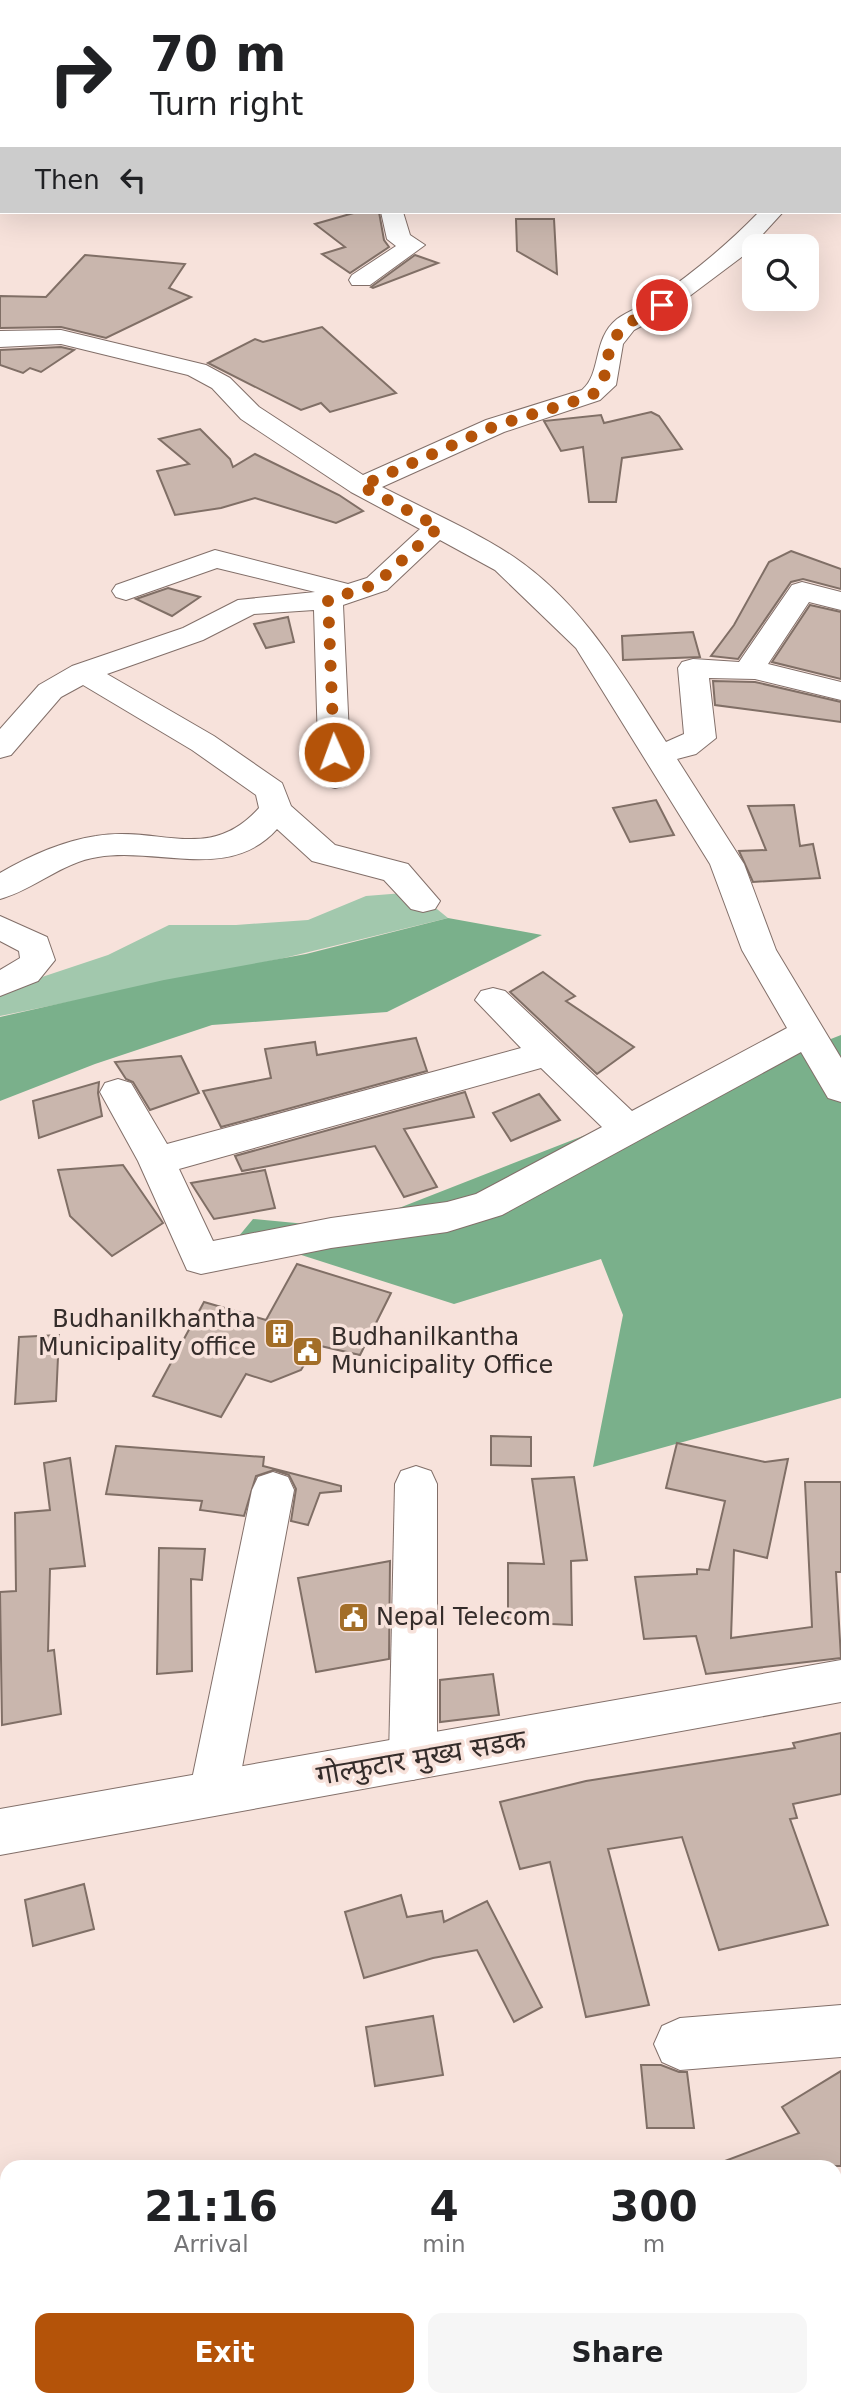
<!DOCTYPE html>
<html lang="en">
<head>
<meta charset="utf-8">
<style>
  body { margin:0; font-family:"DejaVu Sans","Noto Sans Devanagari",sans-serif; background:#f6f6f6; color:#202124; height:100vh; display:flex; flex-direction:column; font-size:26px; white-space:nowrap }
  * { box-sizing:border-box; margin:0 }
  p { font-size:23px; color:#757577 }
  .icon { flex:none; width:38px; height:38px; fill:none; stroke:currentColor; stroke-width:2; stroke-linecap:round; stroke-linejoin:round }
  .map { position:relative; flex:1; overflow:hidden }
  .panel { position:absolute; left:0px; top:2160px; width:842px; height:247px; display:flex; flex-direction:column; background:#fff; border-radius:21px 21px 0 0; box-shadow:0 7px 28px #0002 }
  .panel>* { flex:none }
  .guide { position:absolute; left:0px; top:0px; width:842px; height:214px; box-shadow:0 7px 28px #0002; background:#fff; color:#202124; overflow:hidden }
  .controls { position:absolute; left:742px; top:234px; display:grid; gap:14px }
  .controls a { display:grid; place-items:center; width:77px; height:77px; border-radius:14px; background:#fff; box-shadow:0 7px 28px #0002; font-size:35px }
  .pin { position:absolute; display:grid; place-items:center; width:60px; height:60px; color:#fff; margin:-30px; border:4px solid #fff; border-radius:50%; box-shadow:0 2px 7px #0007 }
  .me { position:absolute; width:77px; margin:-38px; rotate:358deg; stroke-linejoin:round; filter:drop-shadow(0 0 5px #0008) }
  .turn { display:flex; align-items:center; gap:24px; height:147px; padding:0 35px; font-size:32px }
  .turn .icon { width:91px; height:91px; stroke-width:2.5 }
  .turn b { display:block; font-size:49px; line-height:60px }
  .then { display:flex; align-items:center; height:66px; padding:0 35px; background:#0003; gap:14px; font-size:26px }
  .eta { display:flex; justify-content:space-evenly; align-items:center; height:119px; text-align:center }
  .eta b { font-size:42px; font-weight:800; line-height:49px }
  .action { display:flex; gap:14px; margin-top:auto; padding:14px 35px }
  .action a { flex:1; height:80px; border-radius:14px; background:#b45309; color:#fff; font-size:28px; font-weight:800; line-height:80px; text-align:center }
  .action a+a { background:#f6f6f6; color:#202124 }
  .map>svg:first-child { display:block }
  .green { fill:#a2c8ad }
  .forest { fill:#7ab08b }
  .building { fill:#c9b6ad; stroke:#806f66; stroke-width:2 }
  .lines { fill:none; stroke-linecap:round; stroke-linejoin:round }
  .minor-casing { stroke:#826f69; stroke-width:2 }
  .major-casing { stroke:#826f69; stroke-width:2 }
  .minor { fill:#fff; fill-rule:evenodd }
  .major { fill:#fff; fill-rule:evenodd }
  .route { stroke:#b45309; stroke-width:12; stroke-dasharray:0 21.6 }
  .labels { text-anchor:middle; stroke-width:7; stroke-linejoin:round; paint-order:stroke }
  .poi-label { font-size:24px; fill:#342c2a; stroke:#f7e2db; text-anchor:start }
  .near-street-label { font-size:28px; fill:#342c2a; stroke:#f7e2db }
</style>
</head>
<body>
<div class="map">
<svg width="841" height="2405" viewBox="0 0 841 2405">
  <rect width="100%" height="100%" fill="#f7e2db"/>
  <!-- green -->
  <path class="green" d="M416,892L448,918L280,959L0,1016V991L108,955L169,925H236L308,920L366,896Z"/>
  <!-- forest -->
  <g class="forest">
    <path d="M448,918L542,935L387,1012L212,1025L95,1064L0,1101V1017L164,980L306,954Z"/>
    <path d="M841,1035V1398L593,1467L623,1315L601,1259L454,1304L292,1252L234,1242L253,1219L348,1228Z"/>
  </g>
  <!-- building -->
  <g class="building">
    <path d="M357,212H379L384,240L389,247L350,273L322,254L345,247L315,224Z"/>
    <path d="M516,219H554L557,274L517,251Z"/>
    <path d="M85,255L185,264L169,288L191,297L106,338L61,327L0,328V296L46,297Z"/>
    <path d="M415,255L438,263L373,288L371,287Z"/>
    <path d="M322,327L396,393L330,412L321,403L301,410L208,363L255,339L263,342Z"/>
    <path d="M61,347L74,350L41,372L30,368L23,373L0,365V350Z"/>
    <path d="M651,412L659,416L682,449L622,458L616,502H589L583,447L561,451L544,421L601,415L604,423Z"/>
    <path d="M200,429L230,459L233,467L255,454L339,495L363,511L336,523L255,498L221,508L175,515L157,471L189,464L159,439Z"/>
    <path d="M791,551L841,569V589L803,579L791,582L738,659L711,656L734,625L769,562Z"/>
    <path d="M168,588L200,597L172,616L136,599Z"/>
    <path d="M810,605L841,612V679L772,662Z"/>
    <path d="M288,617L294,642L266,648L254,624Z"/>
    <path d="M693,632L700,657L623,660L622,636Z"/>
    <path d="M713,681L755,682L841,702V722L715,705Z"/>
    <path d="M656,800L674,835L630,842L613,808Z"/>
    <path d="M794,805L800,846L813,844L820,878L753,882L739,851L766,850L748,806Z"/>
    <path d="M543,972L575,996L566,1001L634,1047L597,1074L510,992Z"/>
    <path d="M416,1038L427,1071L221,1127L203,1091L271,1078L265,1049L315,1042L317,1055Z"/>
    <path d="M181,1056L199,1093L150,1110L133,1082L126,1079L115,1062Z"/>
    <path d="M99,1082L98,1093L102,1116L39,1138L33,1101Z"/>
    <path d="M465,1092L474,1117L404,1129L437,1187L404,1197L375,1146L242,1171L235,1156Z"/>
    <path d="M539,1094L560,1120L511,1141L493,1113Z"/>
    <path d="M123,1165L163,1223L112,1256L70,1216L58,1170Z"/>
    <path d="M265,1170L275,1208L214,1219L191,1183Z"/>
    <path d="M297,1264L391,1293L360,1355L316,1345L301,1370L271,1382L246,1374L221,1417L153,1396L204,1302L266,1320Z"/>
    <path d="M59,1335L56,1401L15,1404L19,1337Z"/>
    <path d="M491,1436L531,1437V1466L491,1465Z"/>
    <path d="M677,1443L765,1462L788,1459L767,1558L734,1550L731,1638L812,1627L805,1482H841V1572H836L841,1658L706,1674L696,1636L644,1639L635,1577L697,1574V1569L709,1570L725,1501L666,1488Z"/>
    <path d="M116,1446L264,1457L263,1466L341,1486V1491L320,1493L308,1525L291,1521L296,1489L289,1475L274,1470L256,1476L244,1516L200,1510L202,1501L106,1494Z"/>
    <path d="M70,1458L85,1566L50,1569L48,1651L54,1650L61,1714L2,1725L0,1592L16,1591L15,1513L50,1510L44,1463Z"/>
    <path d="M574,1477L587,1560L571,1561L572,1625L508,1622V1563L544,1564L532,1479Z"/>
    <path d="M159,1548L205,1549L202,1580L191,1579L192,1671L157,1674Z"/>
    <path d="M390,1561L389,1659L316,1672L298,1578Z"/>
    <path d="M493,1674L499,1715L440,1722V1680Z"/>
    <path d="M841,1733V1794L793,1804L797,1818L790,1819L828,1925L719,1950L682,1837L608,1849L649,2005L586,2017L550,1862L520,1869L500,1802L586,1781L795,1748L793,1743Z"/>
    <path d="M84,1884L94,1929L33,1946L25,1900Z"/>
    <path d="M401,1895L407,1917L442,1911L444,1922L487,1901L542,2007L514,2022L477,1950L433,1958L364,1978L345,1912Z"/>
    <path d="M433,2016L443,2075L375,2086L366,2027Z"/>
    <path d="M641,2065H661L679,2072H687L694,2128H647Z"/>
    <path d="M841,2071V2166H717V2164L799,2133L782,2107Z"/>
  </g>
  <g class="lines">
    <defs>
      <g id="minor">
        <path d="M93,0H115L92,2Z"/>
        <path d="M178,0H205L206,2H179Z"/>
        <path d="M281,0H303L280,2Z"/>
        <rect x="687" y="0" width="20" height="2"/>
        <rect x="0" y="99" width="2" height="12"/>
        <rect x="840" y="139" width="1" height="14"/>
        <path d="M381,212H403L410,235L425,245L370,285H352L349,280L352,275L396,246L387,239Z"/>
        <path d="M759,212H783L743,256L671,310L634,330L623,344L616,385L600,400L504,432L382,487C426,510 473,530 514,557C582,603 623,675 666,742L684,734L678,668L682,662L693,659L739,662L792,585L802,582L841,592V610L809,602L768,664L841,682V700L755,679L709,678L716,738L696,754L677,759L744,864L776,950L841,1058V1102L828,1098L801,1052L502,1215L447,1232L331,1248L201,1274L187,1270L138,1161L100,1092L105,1083L118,1079L131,1083L167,1144L521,1048L475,1000L481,991L493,988L505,991L632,1111L787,1028L742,950L710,864L576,648L495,570L440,540L387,590L343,605L351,778L346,785L335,788L324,785L319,778L314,610L254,614L203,640L107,674L214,736L282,783L291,806L335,845L408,864L440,901L435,909L423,912L411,909L384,880L312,861L277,829C230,882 158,847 98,857C62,862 34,890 0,899V873C29,856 63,841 96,836C159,825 209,864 259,808L256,795L192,750L83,685L61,697L11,755L0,758V729L39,685L72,666L183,628L238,600L315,592L217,568L126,600L116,597L112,591L116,585L215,550L348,584L367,578L420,529L351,492L241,419L212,388L188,375L61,344L0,347V331L61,330L206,365L230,378L259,407L363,475L486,420L582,390C602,373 592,339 617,319C628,311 643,306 655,299C693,273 727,245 759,212ZM541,1068L602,1127L476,1194L447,1202L331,1218L213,1241L179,1169Z"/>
        <path d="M0,916L47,937L55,960L38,981L0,996V970L20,958L19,951L0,941Z"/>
        <path d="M416,1466L431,1471L437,1484V1758L430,1773L413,1780L396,1773L389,1758L395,1484L401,1471Z"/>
        <path d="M273,1472L288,1477L294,1490L237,1794L230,1810L213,1816L196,1810L189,1794L252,1490L258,1477Z"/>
        <path d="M841,2005V2057L680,2070L662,2062L654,2044L662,2026L680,2018Z"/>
        <path d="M658,2399H718L716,2405H655Z"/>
      </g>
      <path id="major" d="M841,1660V1702L0,1855V1809Z"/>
    </defs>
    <!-- minor casing -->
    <use href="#minor" class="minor-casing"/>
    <!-- major casing -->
    <use href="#major" class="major-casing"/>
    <!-- minor -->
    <use href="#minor" class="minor"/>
    <!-- major -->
    <use href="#major" class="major"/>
  </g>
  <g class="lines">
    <!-- route -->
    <path class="route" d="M334,752L328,600L376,584L439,527L361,486L495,426L591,396C610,379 603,368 611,346C619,324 643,315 662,305"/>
  </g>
  <!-- icons -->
  <defs>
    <symbol id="building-square" viewBox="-11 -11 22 22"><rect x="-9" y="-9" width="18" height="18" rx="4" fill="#a36e28" stroke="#f7e2db"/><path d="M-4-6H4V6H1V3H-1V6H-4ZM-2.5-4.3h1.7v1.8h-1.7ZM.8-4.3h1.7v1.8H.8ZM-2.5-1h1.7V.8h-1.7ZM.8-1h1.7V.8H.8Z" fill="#fff"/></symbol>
    <symbol id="civic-square" viewBox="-11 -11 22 22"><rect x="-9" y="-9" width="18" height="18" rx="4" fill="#a36e28" stroke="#f7e2db"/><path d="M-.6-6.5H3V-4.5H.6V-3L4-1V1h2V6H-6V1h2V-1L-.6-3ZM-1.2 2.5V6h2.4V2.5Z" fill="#fff"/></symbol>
  </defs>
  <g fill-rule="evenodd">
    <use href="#building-square" x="262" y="1316" width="35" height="35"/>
    <use href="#civic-square" x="290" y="1334" width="35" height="35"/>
    <use href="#civic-square" x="336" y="1600" width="35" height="35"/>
  </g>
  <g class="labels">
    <!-- poi labels -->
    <g class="poi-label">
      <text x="256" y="1327" text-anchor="end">Budhanilkhantha<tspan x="256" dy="28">Municipality office</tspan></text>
      <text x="331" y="1345">Budhanilkantha<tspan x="331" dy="28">Municipality Office</tspan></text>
      <text x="376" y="1625">Nepal Telecom</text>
    </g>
    <!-- near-street labels -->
    <g class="near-street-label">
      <text transform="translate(421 1757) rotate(-10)" y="10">गोल्फुटार मुख्य सडक</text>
    </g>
  </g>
</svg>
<div class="controls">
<a><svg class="icon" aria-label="search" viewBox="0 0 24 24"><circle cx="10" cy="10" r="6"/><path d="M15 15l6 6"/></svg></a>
</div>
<div class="pin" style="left:662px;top:305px;background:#d93025"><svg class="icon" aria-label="arrive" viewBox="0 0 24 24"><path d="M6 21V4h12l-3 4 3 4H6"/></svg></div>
<svg class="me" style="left:334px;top:752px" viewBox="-20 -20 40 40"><circle r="17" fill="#b45309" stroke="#fff" stroke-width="3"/><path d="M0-11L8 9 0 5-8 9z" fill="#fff"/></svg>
<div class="guide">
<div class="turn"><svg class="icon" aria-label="right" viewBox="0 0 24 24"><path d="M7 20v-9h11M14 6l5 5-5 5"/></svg><div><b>70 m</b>Turn right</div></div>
<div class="then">Then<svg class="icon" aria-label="left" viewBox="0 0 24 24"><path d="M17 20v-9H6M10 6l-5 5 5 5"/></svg></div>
</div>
<section class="panel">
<div class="eta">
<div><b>21:16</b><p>Arrival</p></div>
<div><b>4</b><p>min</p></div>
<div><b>300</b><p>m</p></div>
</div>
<div class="action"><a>Exit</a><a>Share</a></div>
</section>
</div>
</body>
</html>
